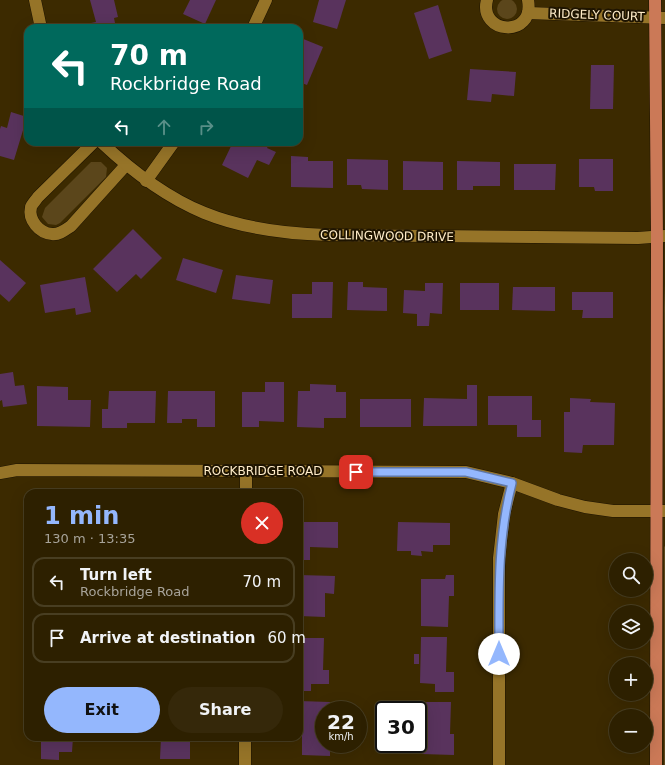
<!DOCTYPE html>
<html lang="en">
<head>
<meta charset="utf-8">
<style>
  body { margin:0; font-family:"DejaVu Sans",sans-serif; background:#35280a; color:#f1f3f6; height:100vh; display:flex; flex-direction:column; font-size:15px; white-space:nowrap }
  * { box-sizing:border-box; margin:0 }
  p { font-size:13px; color:#a7a399 }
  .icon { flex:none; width:22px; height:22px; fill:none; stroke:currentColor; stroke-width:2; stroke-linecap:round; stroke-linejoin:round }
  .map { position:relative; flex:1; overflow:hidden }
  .sheet { position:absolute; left:24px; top:489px; width:279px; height:252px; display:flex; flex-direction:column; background:#2d2000; border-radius:12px; box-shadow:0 4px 16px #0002,0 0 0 1px #483e22 }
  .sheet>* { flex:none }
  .hud { position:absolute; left:24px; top:24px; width:279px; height:122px; border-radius:12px; box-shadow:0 4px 16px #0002,0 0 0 1px #483e22; background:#00695c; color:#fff; overflow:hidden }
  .tools { position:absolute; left:609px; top:553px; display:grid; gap:8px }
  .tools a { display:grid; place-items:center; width:44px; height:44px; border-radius:50%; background:#2d2000; box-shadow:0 4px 16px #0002,0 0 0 1px #483e22; font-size:20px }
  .speed { position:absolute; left:315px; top:701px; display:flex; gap:8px; font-size:20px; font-weight:700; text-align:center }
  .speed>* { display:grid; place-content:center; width:52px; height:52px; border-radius:50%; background:#2d2000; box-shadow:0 4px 16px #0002,0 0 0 1px #483e22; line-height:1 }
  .speed small { font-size:10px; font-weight:400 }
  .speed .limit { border:2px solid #111; border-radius:6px; background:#fff; color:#111 }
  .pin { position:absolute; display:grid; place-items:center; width:34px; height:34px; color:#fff; margin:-17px; border-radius:8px; box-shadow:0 2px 6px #0006 }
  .me { position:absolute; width:44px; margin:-22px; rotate:0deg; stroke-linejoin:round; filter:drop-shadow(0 0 3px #0008) }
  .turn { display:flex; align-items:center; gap:14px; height:84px; padding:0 20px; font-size:18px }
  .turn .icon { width:52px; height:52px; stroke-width:2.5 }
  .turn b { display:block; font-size:28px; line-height:34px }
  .lanes { display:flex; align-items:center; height:38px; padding:0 20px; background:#0003; justify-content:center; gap:20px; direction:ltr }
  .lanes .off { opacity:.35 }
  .round { display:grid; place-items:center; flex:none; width:42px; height:42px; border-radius:21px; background:#35280a }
  .headline { display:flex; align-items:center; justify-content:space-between; height:68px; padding:0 20px }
  h1 { font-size:24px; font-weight:700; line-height:30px; color:#94b7fd }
  .button { display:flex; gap:8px; margin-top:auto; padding:8px 20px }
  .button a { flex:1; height:46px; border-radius:24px; background:#94b7fd; color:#111; font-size:16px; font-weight:700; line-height:46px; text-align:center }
  .button a+a { background:#35280a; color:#f1f3f6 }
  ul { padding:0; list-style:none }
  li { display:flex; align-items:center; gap:12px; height:50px; margin:0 8px 6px; padding:0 12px; border:2px solid #483e22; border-radius:12px }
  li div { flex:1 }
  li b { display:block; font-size:15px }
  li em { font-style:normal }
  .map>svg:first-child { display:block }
  .green { fill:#5b461b }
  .building { fill:#59335d }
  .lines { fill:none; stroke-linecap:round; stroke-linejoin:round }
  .minor-casing { stroke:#1e1400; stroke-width:13 }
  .major-casing { stroke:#1e1400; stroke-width:13 }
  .minor { stroke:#967428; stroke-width:12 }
  .major { stroke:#cb7957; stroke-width:12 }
  .route-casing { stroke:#6077a4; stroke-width:10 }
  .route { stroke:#94b7fd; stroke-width:7 }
  .labels { text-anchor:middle; stroke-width:4; stroke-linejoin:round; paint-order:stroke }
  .street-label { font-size:12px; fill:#ffedc9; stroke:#1e1400 }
</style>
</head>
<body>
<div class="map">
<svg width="665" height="765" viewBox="0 0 665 765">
  <rect width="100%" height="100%" fill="#3c2a00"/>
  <!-- green -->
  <g class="green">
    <circle cx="507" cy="9" r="10"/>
    <path d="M91,162H101L107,168L106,177L60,223L56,225L48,224L42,217L45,208Z"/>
    <path d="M665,284V496L664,307Z"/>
    <path d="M665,546V765H664V547Z"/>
  </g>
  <!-- building -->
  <g class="building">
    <path d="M90,0H114L118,17L114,18L116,28H92L91,23L96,22Z"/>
    <path d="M190,0H216L205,24L183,14Z"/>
    <path d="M319,0H346L337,29L313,22Z"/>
    <path d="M438,5L452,51L429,59L414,13Z"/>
    <path d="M301,38L323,47L307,85L299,82V43Z"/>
    <path d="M591,65H614L613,109H590Z"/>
    <path d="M470,69L516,72L514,96L492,94L491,102L467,100Z"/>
    <path d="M11,112L27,117L14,160L0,156V129L1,126L7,128Z"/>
    <path d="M233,142H270L267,148L276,152L269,165L257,160L248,178L222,165Z"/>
    <path d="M291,156L308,157V161H333V188L291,187Z"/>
    <path d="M347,159L388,160V190L362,189L361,185H347Z"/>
    <path d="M579,159H613V191H595L594,187H579Z"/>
    <path d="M403,161L443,162V190H403Z"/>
    <path d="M457,161L500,162V186H473V190H457Z"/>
    <path d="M514,164H556L555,190H514Z"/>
    <path d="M133,229L162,258L141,279L136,274L117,292L93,269Z"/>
    <path d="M183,258L223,270L216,293L176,280Z"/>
    <path d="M0,260L26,283L9,302L0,294Z"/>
    <path d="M236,275L273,280L270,304L232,299Z"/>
    <path d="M85,277L91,312L76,315L75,308L45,313L40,285Z"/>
    <path d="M312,282H333L332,318H292V294H312Z"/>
    <path d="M348,282H363V287L387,288V311L347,310Z"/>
    <path d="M425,283H443L442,314L430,313L429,326H417V314L403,313L404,290L425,291Z"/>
    <rect x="460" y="283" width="39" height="27"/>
    <path d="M513,287H555V311L512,310Z"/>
    <path d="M572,292H613V318H582L583,310H572Z"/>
    <path d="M13,372L15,386L24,385L27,404L3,407L2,400L0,401V374Z"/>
    <path d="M265,382H284V422L259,421V427H242V392H265Z"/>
    <path d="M310,384L336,385V392H346V418H324V428L297,427L298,391H310Z"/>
    <path d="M467,385H477V426H423L424,398L467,399Z"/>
    <path d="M37,386L68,387V400H91L90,427L37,426Z"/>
    <path d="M109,391H156L155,423H127V428H102V409H108Z"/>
    <path d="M168,391H215V427H197V419H182V423H167Z"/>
    <path d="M488,396H532V420H541V437H517V425H488Z"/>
    <path d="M570,398L591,399L590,402L615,403L614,445H583L582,453L564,452V412H570Z"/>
    <rect x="360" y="399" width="51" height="28"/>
    <path d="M299,522H338V548L310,547V560H299Z"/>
    <path d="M398,522L450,523V545H433V552L421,551L422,556L411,555V551H397Z"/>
    <path d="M299,575L335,576L334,594L325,593V617L299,616Z"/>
    <path d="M446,575H454V596H449L448,627L421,626V579H445Z"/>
    <path d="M421,637H447L446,672H454V692H435V684L420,683Z"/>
    <path d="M299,638H324L323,670H329V684H311V691H299Z"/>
    <rect x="414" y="654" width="5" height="10"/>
    <path d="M299,701L330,702V710H324V744H330V756L302,755V720H299Z"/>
    <path d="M422,702H451L450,734H454V755L421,754Z"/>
    <path d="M41,737H73L72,752H59V760L41,759Z"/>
    <path d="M161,737H190V759H160Z"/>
  </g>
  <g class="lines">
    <defs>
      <g id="minor">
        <path d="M35,0L41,28"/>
        <path d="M487,0C478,34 535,39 528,0"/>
        <path d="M528,13L665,18"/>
        <path d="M253,28L266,0"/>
        <path d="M94,142L38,197C36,200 32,204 31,207C28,220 39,233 52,234C59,235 65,230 71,226L126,165"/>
        <path d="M101,142C173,210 229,232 327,235L638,238L665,236"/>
        <path d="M146,181L174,142"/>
        <path d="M246,471V493"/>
        <path d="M0,473L17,470L466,472L512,483L558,500L585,507L613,511H665"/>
        <path d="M245,765V737"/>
        <path d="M499,765V558L504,514L512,483"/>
      </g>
      <path id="major" d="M655,0L657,237L656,765"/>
    </defs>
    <!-- minor casing -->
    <use href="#minor" class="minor-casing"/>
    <!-- major casing -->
    <use href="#major" class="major-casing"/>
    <!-- minor -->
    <use href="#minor" class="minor"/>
    <!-- major -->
    <use href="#major" class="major"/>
  </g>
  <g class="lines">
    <defs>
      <path id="route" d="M356,472H466L512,483C497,541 499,595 499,654"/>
    </defs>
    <!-- route casing -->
    <use href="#route" class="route-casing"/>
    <!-- route -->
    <use href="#route" class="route"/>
  </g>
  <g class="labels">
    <!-- street labels -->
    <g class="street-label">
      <text transform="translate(597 15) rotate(2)" y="4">RIDGELY COURT</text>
      <text transform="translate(387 236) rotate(1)" y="4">COLLINGWOOD DRIVE</text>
      <text x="263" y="475">ROCKBRIDGE ROAD</text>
    </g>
  </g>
</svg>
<div class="tools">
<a><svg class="icon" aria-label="search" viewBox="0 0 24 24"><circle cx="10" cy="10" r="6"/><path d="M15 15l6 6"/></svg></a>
<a><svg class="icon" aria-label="layers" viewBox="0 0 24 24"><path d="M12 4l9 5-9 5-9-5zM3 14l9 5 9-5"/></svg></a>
<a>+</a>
<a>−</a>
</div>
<div class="speed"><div>22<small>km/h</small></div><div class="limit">30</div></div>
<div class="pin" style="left:356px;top:472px;background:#d93025"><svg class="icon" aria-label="arrive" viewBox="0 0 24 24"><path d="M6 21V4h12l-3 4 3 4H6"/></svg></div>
<svg class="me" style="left:499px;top:654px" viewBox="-20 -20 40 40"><circle r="19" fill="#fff"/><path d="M0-13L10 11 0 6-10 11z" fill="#94b7fd"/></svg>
<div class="hud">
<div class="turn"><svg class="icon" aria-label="left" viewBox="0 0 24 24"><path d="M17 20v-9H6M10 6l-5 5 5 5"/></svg><div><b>70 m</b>Rockbridge Road</div></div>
<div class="lanes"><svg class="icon" aria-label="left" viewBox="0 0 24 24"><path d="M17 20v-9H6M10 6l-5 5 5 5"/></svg><svg class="icon off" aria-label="ahead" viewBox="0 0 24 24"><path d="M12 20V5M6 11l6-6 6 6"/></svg><svg class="icon off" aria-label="right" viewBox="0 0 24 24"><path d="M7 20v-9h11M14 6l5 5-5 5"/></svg></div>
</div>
<section class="sheet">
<div class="headline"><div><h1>1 min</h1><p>130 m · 13:35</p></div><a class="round" style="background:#d93025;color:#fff"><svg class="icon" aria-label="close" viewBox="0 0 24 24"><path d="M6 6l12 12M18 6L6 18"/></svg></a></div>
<ul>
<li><svg class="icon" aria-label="left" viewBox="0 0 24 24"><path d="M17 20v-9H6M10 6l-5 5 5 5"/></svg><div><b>Turn left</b><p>Rockbridge Road</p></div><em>70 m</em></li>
<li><svg class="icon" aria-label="arrive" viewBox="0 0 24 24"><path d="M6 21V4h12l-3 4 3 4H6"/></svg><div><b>Arrive at destination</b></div><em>60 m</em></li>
</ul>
<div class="button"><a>Exit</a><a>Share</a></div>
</section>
</div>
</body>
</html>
